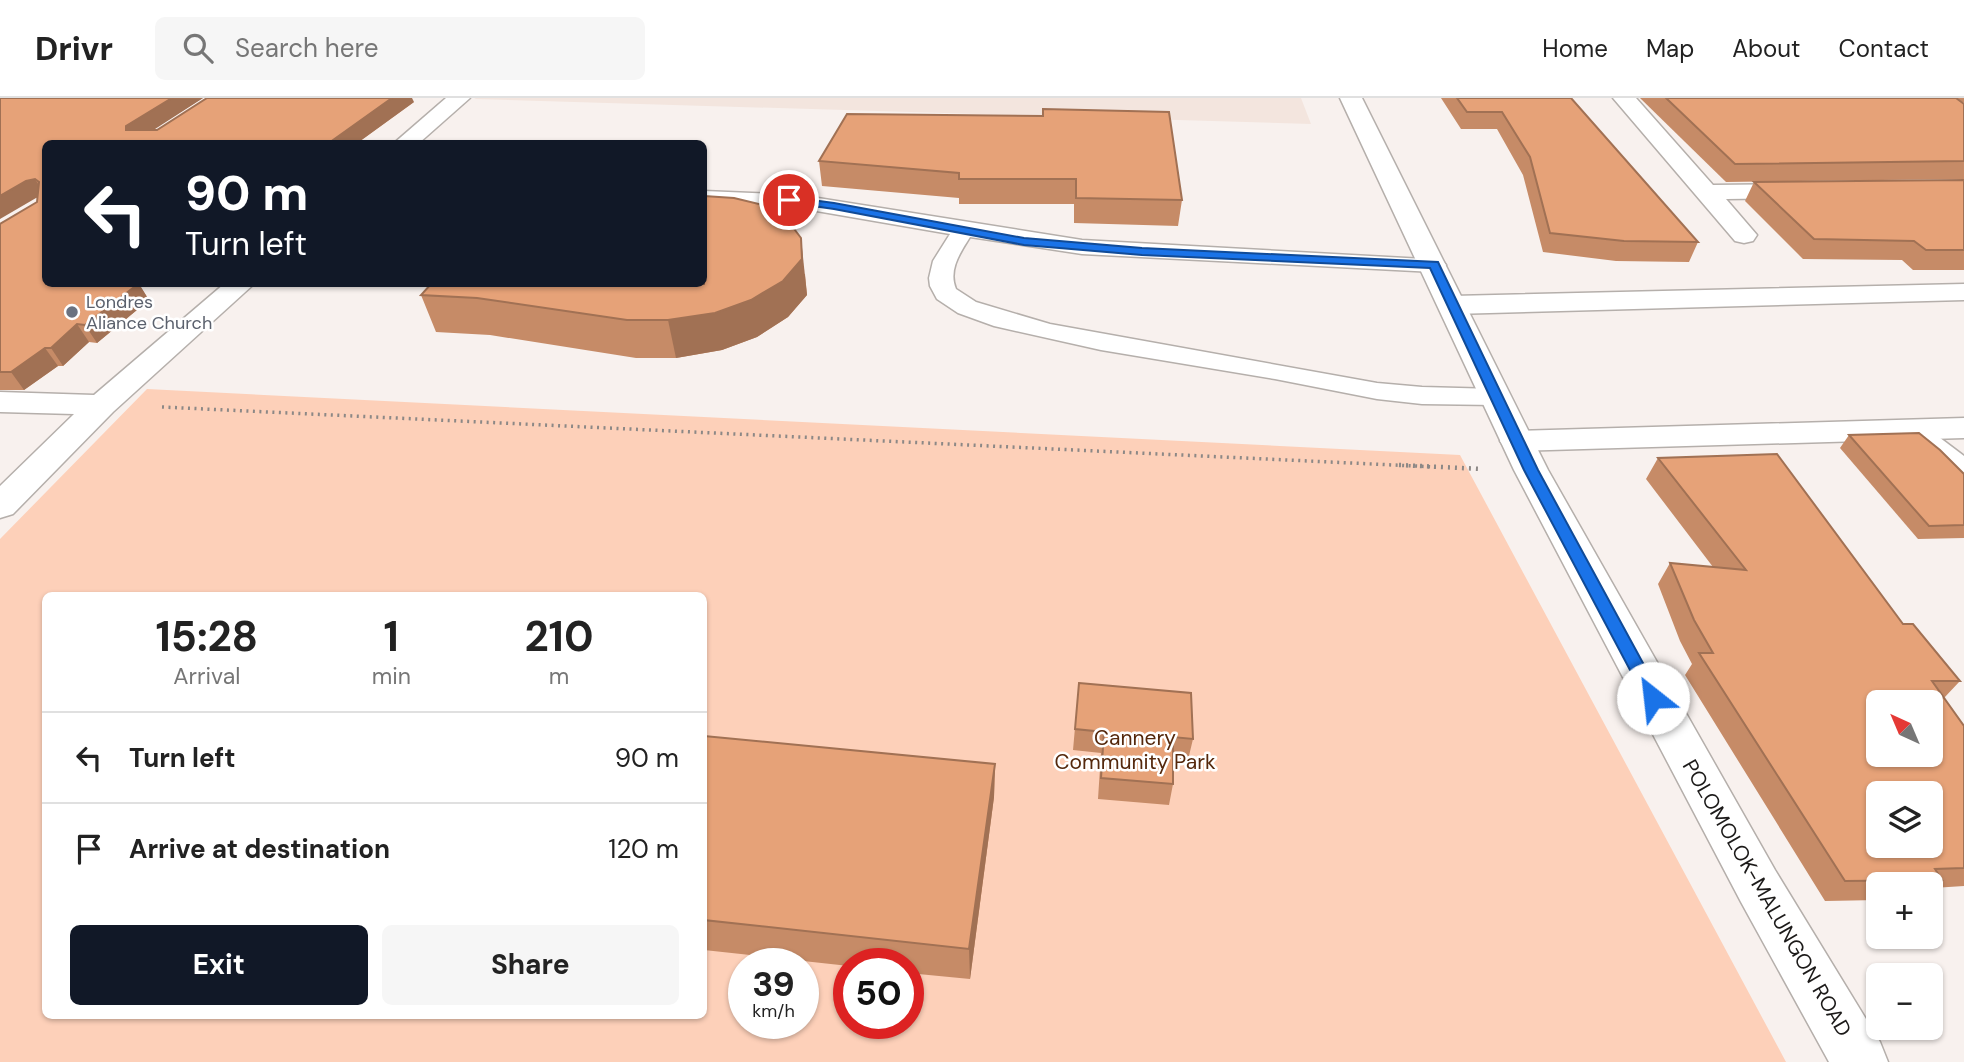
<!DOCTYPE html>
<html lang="en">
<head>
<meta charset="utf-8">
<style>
  body { margin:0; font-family:"DM Sans",sans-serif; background:#f6f6f6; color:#222; height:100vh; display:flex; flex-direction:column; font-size:26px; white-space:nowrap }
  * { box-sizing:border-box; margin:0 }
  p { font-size:23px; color:#767676 }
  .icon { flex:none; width:38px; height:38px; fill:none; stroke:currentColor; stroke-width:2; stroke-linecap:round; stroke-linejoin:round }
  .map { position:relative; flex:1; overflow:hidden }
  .panel { position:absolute; left:42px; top:494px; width:665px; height:427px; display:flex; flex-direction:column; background:#fff; border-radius:10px; box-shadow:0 2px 5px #0004 }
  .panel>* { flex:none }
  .guide { position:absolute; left:42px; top:42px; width:665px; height:147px; border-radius:10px; box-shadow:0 2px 5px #0004; background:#111827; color:#fff; overflow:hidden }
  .needle { width:46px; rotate:316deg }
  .tools { position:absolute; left:1866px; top:592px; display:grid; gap:14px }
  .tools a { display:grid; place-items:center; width:77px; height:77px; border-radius:10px; background:#fff; box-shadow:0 2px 5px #0004; font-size:35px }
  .speed { position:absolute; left:728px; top:850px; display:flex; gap:14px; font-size:35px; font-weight:700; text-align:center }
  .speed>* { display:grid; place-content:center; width:91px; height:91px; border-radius:50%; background:#fff; box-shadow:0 2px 5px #0004; line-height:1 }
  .speed small { font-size:18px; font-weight:400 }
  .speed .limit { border:10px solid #d22; background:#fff; color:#111 }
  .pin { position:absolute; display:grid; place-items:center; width:60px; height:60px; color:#fff; margin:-30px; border:4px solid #fff; border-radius:50%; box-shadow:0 2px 7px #0007 }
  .me { position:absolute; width:77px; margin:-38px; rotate:331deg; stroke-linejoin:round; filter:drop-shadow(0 0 5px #0008) }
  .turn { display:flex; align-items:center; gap:24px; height:147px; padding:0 28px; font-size:32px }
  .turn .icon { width:91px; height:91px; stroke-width:2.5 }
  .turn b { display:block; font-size:49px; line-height:60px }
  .eta { display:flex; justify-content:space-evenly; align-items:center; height:119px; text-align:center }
  .eta b { font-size:42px; font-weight:700; line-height:49px }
  .cta { display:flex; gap:14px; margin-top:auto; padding:14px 28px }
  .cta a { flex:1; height:80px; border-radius:10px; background:#111827; color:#fff; font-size:28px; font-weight:700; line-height:80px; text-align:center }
  .cta a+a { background:#f6f6f6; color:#222 }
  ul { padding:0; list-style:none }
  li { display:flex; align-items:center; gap:21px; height:91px; padding:0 28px; border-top:2px solid #e0e0e0 }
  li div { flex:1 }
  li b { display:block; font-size:26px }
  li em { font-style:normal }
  header { display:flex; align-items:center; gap:42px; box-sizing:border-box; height:98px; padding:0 35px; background:#fff; border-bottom:2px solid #e0e0e0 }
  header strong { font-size:33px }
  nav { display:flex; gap:38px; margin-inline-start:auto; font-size:24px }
  .search { width:490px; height:63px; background:#f6f6f6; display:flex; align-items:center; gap:18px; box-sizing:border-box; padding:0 24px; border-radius:10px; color:#767676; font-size:26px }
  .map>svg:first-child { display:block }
  .built { fill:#f3e5de }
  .green { fill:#fdd0b9; fill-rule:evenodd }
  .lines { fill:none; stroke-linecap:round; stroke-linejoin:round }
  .service-casing { stroke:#b5afab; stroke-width:3 }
  .minor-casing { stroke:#b5afab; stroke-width:3 }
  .secondary-casing { stroke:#b5afab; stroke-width:3 }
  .path-far1 { stroke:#8c8886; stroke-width:3.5; stroke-dasharray:2 4.5; stroke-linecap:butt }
  .path { stroke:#8c8886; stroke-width:4.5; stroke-dasharray:2 5; stroke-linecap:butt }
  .service { fill:#fff; fill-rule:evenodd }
  .minor { fill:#fff; fill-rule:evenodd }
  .secondary { fill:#fff; fill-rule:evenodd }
  .wall { fill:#c68b67 }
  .shaded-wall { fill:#a17154 }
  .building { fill:#e6a278; stroke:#a17154; stroke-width:2; fill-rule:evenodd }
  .route { fill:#1a73e8; stroke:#114b97; stroke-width:2 }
  .worship-dot { fill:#6b7280; stroke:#fff; stroke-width:2.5 }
  .labels { text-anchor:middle; stroke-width:5; stroke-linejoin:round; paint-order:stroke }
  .far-worship-label { font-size:18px; fill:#5b616d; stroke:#fff; text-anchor:start }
  .park-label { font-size:21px; fill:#55280c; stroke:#fff }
  .street-label { font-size:21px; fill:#1c1a19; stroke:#fff }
</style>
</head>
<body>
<header>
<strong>Drivr</strong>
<div class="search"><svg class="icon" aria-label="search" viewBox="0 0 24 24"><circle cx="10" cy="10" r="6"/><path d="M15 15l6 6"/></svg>Search here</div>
<nav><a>Home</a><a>Map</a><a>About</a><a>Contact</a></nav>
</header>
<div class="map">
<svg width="1964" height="964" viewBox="0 0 1964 964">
  <rect width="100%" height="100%" fill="#f8f1ee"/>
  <!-- built -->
  <path class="built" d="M476,0H1301L1311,26L474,1Z"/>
  <!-- green -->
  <path class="green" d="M147,291L1460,357L1786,964H0V441ZM46,497H704V917H46ZM744,866H803V926H744ZM849,866H908V926H849Z"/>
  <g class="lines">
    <defs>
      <g id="service">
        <path d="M704,93L799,97L1082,142L1442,162L1446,167L1442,172L1434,174L1082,156L970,139C960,155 948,172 956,191L976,204L1050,226L1377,285L1422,289L1496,291L1506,293L1510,299L1506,305L1496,307L1422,306L1377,301L1275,281L1101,252L994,228L958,215L937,201L930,188L929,180L933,163L950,136L799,110L704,105Z"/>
        <path d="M1913,324L1923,327L1964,358V381L1953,379L1903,339L1899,333L1903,327Z"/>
      </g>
      <g id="minor">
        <path d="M446,0H470L418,46H393Z"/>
        <path d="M1613,0H1636L1713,87L1802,86L1811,88L1814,93L1811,98L1802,100L1726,101L1757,137L1753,143L1744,145L1735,143Z"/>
        <path d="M224,186H254L113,314L13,416L0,420V388L74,316L0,314V294L94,297Z"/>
        <path d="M1964,186V202L1453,216L1443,213L1439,207L1443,201L1453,198Z"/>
        <path d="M1964,320V340L1517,353L1505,350L1500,343L1505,336L1517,333Z"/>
      </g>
      <path id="secondary" d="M1340,0H1362L1548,372L1775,772L1880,944L1888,964H1829L1741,804L1514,372Z"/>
    </defs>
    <!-- service casing -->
    <use href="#service" class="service-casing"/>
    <!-- minor casing -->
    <use href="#minor" class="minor-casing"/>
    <!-- secondary casing -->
    <use href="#secondary" class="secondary-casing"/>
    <!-- path-far1 -->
    <path class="path-far1" d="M162,309L1436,369"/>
    <!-- path -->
    <path class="path" d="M1399,367L1482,371"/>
    <!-- service -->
    <use href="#service" class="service"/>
    <!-- minor -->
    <use href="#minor" class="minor"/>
    <!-- secondary -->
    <use href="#secondary" class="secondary"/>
  </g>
  <!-- wall -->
  <g class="wall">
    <path d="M0,0H203L152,32H157L414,4L356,46H46L149,202L97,245L89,244L63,268H58L24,292H0V126L37,104V99L36,100Z"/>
    <path d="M1441,0H1571L1698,144L1689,164L1616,163L1543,154L1523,77L1497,31H1461Z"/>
    <path d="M1640,0H1956L1964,6V81L1726,84Z"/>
    <path d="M1956,0H1964V5Z"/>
    <path d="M847,16L1182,102L1178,128L1074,125V106H959V100L822,88L819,63Z"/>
    <path d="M1964,82V172H1913L1902,162L1803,161L1745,103L1754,84Z"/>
    <path d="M805,176L807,197L788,219L757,239L722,252L676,260H636L490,237L436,234L421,197Z"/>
    <path d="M1849,337L1964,376V440L1918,441L1840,350Z"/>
    <path d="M1658,360L1903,526L1960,583L1944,600L1964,628V788L1933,790L1930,792V786H1878V802L1825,803L1685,577L1692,566L1680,543L1658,486L1670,465L1713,469L1646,381Z"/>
    <path d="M1079,585L1193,641L1188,662L1173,661V686L1169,707L1098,701L1101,655L1073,652Z"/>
    <path d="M704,638L995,666L994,699L970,881L908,875V866H849V868L704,852Z"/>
  </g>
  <!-- shaded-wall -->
  <g class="shaded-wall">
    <path d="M172,0H203L135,44L126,32V28Z"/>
    <path d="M392,0H412L414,4L356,46H330L329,45Z"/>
    <path d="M35,81L45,97L36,100L0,121V98L26,83Z"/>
    <path d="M801,140L807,197L788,219L757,239L722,252L676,260L668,222Z"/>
    <path d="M114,186H147L141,189L149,202L97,245L85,227Z"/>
    <path d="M77,226L89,244L63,268L51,250Z"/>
    <path d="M45,250L58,268L24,292L11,274Z"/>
    <path d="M995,666L994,699L970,881L969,851Z"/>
  </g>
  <!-- building -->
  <g class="building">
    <path d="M0,0H172L126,28V32H157L207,0H392L329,45L345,46H46V186H138L85,227L77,226L51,250H45L11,274H0V126L37,104L39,84L35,81L26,83L0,98Z"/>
    <path d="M1457,0H1571L1698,144L1624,143L1550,135L1530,59L1502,14H1467Z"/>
    <path d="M1666,0H1956L1964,6V63L1735,66Z"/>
    <path d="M1043,11L1169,14L1182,102L1076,100V81H959V75L819,63L847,16L1043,18Z"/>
    <path d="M1964,82V152H1926L1914,143L1814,141L1754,84Z"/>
    <path d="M704,98L734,100L779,111L801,140L802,161L783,183L751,202L715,215L668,222H627L477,200L421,197L431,186H704Z"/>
    <path d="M1919,335L1940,352L1964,376V427L1929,428L1849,337Z"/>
    <path d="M1777,356L1903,526H1913L1960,583H1932L1964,628V770L1935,771L1942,782L1845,783L1699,555H1713L1694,522L1670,465L1746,472L1658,360ZM1878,604H1930V656H1878ZM1878,695H1930V747H1878Z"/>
    <path d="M1079,585L1191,595L1193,641L1173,639V686L1101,680L1104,634L1075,631Z"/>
    <path d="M704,638L995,666L969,851L704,822Z"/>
  </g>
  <!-- route -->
  <path class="route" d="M789,99L834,105L1024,140L1142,150L1438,164L1538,372L1662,600L1660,604H1647L1524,372L1430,170L1142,157L1024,147L834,111L785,104L783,102Z"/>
  <!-- markers -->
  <circle class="worship-dot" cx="72" cy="214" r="7"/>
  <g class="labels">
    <!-- far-worship labels -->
    <g class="far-worship-label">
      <text x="86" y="210">Londres<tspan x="86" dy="21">Aliance Church</tspan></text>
    </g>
    <!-- park labels -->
    <g class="park-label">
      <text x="1135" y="647">Cannery<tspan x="1135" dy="24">Community Park</tspan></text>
    </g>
    <!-- street labels -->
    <g class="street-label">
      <text transform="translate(1767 800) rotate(60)" y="7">POLOMOLOK-MALUNGON ROAD</text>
    </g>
  </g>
</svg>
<div class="tools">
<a><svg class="needle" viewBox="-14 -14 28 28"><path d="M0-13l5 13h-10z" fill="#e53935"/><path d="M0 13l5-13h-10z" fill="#767676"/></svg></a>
<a><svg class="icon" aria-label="layers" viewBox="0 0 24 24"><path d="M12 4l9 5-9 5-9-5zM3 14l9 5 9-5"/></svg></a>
<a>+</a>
<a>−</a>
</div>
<div class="speed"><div>39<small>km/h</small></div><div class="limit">50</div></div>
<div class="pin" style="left:789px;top:102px;background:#d93025"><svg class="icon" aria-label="arrive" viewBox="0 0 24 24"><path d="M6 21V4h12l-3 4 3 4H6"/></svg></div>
<svg class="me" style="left:1653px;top:600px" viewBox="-20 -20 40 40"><circle r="19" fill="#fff"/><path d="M0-13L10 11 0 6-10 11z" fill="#1a73e8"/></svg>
<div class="guide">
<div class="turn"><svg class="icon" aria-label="left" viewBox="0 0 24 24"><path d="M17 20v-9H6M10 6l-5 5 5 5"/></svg><div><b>90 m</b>Turn left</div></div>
</div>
<section class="panel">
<div class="eta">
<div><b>15:28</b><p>Arrival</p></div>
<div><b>1</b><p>min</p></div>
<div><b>210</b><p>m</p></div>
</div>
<ul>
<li><svg class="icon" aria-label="left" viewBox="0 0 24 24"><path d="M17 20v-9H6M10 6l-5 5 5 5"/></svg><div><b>Turn left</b></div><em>90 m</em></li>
<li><svg class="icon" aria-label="arrive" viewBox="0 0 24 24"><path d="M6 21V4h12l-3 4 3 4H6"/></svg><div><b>Arrive at destination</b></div><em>120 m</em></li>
</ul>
<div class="cta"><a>Exit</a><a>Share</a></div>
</section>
</div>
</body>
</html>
